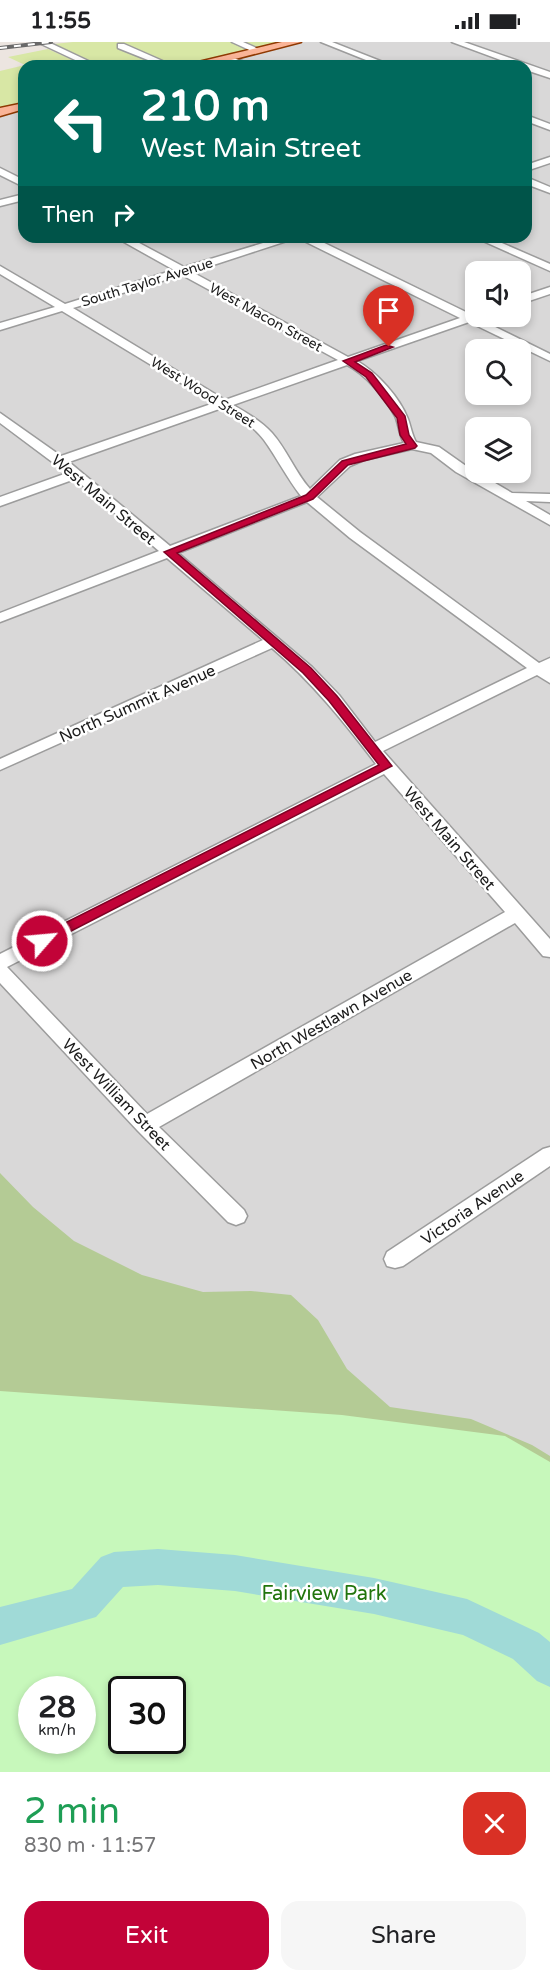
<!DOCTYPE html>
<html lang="en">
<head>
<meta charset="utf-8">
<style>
  body { margin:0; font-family:"Varela Round",sans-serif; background:#f6f6f6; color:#202124; height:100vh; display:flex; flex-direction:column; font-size:22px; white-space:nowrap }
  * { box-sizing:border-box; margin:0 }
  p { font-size:20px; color:#757577 }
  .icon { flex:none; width:33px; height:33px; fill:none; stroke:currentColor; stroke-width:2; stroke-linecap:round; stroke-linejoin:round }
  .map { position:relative; height:1730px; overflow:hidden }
  .side { display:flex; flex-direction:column; background:#fff; flex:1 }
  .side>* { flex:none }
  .top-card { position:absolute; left:18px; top:18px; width:514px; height:183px; border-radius:18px; box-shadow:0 3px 9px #0003; background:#00695c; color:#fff; overflow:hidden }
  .tools { position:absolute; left:465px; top:219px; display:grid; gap:12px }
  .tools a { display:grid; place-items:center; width:66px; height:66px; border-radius:12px; background:#fff; box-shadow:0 3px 9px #0003; font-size:30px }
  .speed { position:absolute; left:18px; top:1634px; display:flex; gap:12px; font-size:30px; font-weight:700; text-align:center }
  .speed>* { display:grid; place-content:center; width:78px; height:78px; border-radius:50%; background:#fff; box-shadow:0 3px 9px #0003; line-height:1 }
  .speed small { font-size:15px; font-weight:400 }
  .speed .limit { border:3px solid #111; border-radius:9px; background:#fff; color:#111 }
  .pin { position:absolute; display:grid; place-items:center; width:51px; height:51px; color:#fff; margin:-62px -26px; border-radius:50% 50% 50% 0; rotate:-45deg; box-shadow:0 0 6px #0007 }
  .pin .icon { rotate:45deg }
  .me { position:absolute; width:66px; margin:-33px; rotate:63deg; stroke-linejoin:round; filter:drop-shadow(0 0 4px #0008) }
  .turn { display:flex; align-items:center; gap:21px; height:126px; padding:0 24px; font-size:27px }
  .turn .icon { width:78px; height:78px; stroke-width:2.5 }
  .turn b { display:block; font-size:42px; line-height:51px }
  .then { display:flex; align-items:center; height:57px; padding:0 24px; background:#0003; gap:12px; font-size:22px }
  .round { display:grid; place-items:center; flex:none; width:63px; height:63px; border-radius:18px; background:#f6f6f6 }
  .headline { display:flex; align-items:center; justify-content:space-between; height:102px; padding:0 24px }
  h1 { font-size:36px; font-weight:600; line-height:45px; color:#1e9e55 }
  .button { display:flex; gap:12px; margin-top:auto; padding:12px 24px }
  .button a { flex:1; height:69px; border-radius:18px; background:#c20338; color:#fff; font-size:24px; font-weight:600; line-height:69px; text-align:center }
  .button a+a { background:#f6f6f6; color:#202124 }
  .status { display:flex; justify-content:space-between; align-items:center; height:42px; padding:0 30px; background:#fff; direction:ltr }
  .status svg { height:16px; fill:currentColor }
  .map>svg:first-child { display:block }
  .residential { fill:#d9d8d8; fill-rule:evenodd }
  .grass { fill:#d8e7a5 }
  .forest { fill:#b4cb95; fill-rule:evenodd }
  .park { fill:#c7f8bb; fill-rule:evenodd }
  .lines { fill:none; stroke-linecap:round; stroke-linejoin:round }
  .river { fill:#a0dad7; fill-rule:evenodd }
  .minor-casing { stroke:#9c9c9c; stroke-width:3 }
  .major-casing { stroke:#8f3902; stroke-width:3 }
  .minor { fill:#fff; fill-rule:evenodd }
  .major { fill:#fab497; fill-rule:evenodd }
  .rail-casing { stroke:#696969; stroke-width:4 }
  .rail { stroke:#fff; stroke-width:2; stroke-dasharray:7; stroke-linecap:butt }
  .route { fill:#c20338; stroke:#7e0224; stroke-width:1.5 }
  .labels { text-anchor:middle; stroke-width:5; stroke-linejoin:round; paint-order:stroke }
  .far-street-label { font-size:14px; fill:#1b1b1b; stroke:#fff }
  .street-label { font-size:16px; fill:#1b1b1b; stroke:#fff }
  .near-park-label { font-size:20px; fill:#21750c; stroke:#fff }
</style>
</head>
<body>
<div class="status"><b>11:55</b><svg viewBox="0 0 49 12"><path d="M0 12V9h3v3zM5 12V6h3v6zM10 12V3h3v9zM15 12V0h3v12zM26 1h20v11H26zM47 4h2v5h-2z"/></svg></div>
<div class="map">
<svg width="550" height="1730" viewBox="0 0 550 1730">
  <rect width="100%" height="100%" fill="#ece5e0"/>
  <!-- residential -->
  <path class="residential" d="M299,0H550V1730H0V72L24,66V195H526V24H200ZM476,230H520V274H476ZM476,308H520V352H476ZM476,386H520V430H476ZM32,1647H82V1698H32ZM122,1647H172V1698H122Z"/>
  <!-- grass -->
  <g class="grass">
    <path d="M73,0H282L181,24H102L54,2Z"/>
    <path d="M48,7L86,24H24V60L0,66V29L25,23L8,15Z"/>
  </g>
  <!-- forest -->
  <path class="forest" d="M0,1131L33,1165L74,1199L142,1233L203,1250L251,1249L291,1253L318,1278L347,1327L390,1365L471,1377L532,1403L550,1414V1730H0ZM32,1647H82V1698H32ZM122,1647H172V1698H122Z"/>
  <!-- park -->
  <path class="park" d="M0,1349L342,1373L505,1394L550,1420V1730H0ZM32,1647H82V1698H32ZM122,1647H172V1698H122Z"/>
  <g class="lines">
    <!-- river -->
    <path class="river" d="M158,1507L235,1513L374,1536L467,1557L539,1591L550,1600V1645L537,1639L513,1617L463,1593L374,1572L235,1549L158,1543L123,1545L96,1575L0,1603V1565L72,1547L101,1515L114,1510Z"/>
    <defs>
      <g id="minor">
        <path d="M37,0H48L99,24H88Z"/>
        <path d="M232,0H243L263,9L256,11Z"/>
        <path d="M321,0H332L393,24H381Z"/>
        <path d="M452,0H464L550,30V36L526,28V24H517Z"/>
        <path d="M118,2H124L174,24H163L118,6Z"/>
        <path d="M228,14L250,22L251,24H240L225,18V14Z"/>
        <path d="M526,73L550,82V88L526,79Z"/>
        <path d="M550,115V121L526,129V123Z"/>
        <path d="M0,126L24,138V145L0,133Z"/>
        <path d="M526,135L550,145V151L526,142Z"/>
        <path d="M24,152V158L0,164V158Z"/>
        <path d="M115,195H128L184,225L283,195H312L470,272L476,271V274H481L479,277L550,312V319L469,280L357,319C377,330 400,356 408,377C411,385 412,393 416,400L439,405L466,424L512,451L550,452V460L526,459L550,473V483L456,430L431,411L412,407L364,418L350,424L317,455L360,490L539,621L550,616V641L537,633L383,709L550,897V915L543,914L515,881L159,1085L244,1168L247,1174L244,1180L236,1183L228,1180L138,1089L0,941V912L376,722C344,680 312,640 272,606L0,728V717L263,598L167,516L0,580V571L159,509L75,437L0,464V455L67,431L0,381V371L61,414L214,361L62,269L0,288V281L55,265L0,232V224L65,262L174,228ZM299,195L300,197L460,276L348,315L192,230ZM182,233L338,318L225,358L73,266ZM347,323C366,333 385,355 395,374C399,383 399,393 404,401L355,412L340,418L310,447C295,430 287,408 272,391C261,379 247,371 233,363ZM222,366C237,375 254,384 264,398C277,416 287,436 301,454L170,504L69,420ZM307,460L350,496L527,626L375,700L339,653L312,625L178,511ZM384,732L505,870L147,1072L7,925Z"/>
        <path d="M474,195H488L550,222V229Z"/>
        <path d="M550,245V252L520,262V255Z"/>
        <path d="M550,1105V1124L403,1224L395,1226L387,1224L384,1217L387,1210L543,1107Z"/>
      </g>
      <g id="major">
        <path d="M282,0H301L208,24H189L190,22Z"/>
        <path d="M24,61V67L0,74V66Z"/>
      </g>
    </defs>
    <!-- minor casing -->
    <use href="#minor" class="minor-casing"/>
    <!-- major casing -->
    <use href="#major" class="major-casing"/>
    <!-- minor -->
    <use href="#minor" class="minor"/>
    <!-- major -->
    <use href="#major" class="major"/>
    <defs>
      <path id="rail" d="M0,6L51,0"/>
    </defs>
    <!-- rail casing -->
    <use href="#rail" class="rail-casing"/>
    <!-- rail -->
    <use href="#rail" class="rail"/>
  </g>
  <!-- route -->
  <path class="route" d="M386,303L393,305L355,320L372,331L405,374L409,393L417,404L415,406L348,423L313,457L177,511L311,626L337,654L392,724L46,902H37L35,899L37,895L379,723L329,659L303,631L164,510L306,453L342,419L406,402L400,393L397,376L366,335L343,319Z"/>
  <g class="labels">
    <!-- far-street labels -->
    <g class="far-street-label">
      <text transform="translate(147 240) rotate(-17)" y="5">South Taylor Avenue</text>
      <text transform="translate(266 275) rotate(29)" y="5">West Macon Street</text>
      <text transform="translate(203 350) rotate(32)" y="5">West Wood Street</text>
    </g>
    <!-- street labels -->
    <g class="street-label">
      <text transform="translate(104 457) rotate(40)" y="6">West Main Street</text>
      <text transform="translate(137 661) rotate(-24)" y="6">North Summit Avenue</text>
      <text transform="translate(450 796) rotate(49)" y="6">West Main Street</text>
      <text transform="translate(331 977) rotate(-30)" y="6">North Westlawn Avenue</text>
      <text transform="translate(117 1052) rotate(46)" y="6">West William Street</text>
      <text transform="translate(472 1165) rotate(-34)" y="6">Victoria Avenue</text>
    </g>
    <!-- near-park labels -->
    <g class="near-park-label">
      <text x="324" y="1558">Fairview Park</text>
    </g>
  </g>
</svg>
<div class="tools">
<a><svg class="icon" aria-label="sound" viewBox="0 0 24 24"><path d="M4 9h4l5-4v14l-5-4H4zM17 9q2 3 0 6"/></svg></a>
<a><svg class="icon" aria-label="search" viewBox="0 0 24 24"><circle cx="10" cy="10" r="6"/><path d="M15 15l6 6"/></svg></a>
<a><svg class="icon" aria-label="layers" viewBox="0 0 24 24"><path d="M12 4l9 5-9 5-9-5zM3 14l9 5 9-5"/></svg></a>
</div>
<div class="speed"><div>28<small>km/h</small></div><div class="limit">30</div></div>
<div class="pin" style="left:389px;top:305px;background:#d93025"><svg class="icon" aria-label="arrive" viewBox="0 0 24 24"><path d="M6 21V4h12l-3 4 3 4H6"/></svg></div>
<svg class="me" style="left:42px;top:899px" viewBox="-20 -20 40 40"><circle r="17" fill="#c20338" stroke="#fff" stroke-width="3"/><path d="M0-11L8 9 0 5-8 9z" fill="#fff"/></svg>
<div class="top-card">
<div class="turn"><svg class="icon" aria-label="left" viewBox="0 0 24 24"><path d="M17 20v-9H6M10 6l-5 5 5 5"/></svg><div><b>210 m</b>West Main Street</div></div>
<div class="then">Then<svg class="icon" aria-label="right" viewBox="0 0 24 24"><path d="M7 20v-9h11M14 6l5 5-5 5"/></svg></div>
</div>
</div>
<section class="side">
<div class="headline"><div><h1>2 min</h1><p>830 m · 11:57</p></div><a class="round" style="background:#d93025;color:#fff"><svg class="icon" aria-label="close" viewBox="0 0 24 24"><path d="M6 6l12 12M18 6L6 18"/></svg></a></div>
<div class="button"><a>Exit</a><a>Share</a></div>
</section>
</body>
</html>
